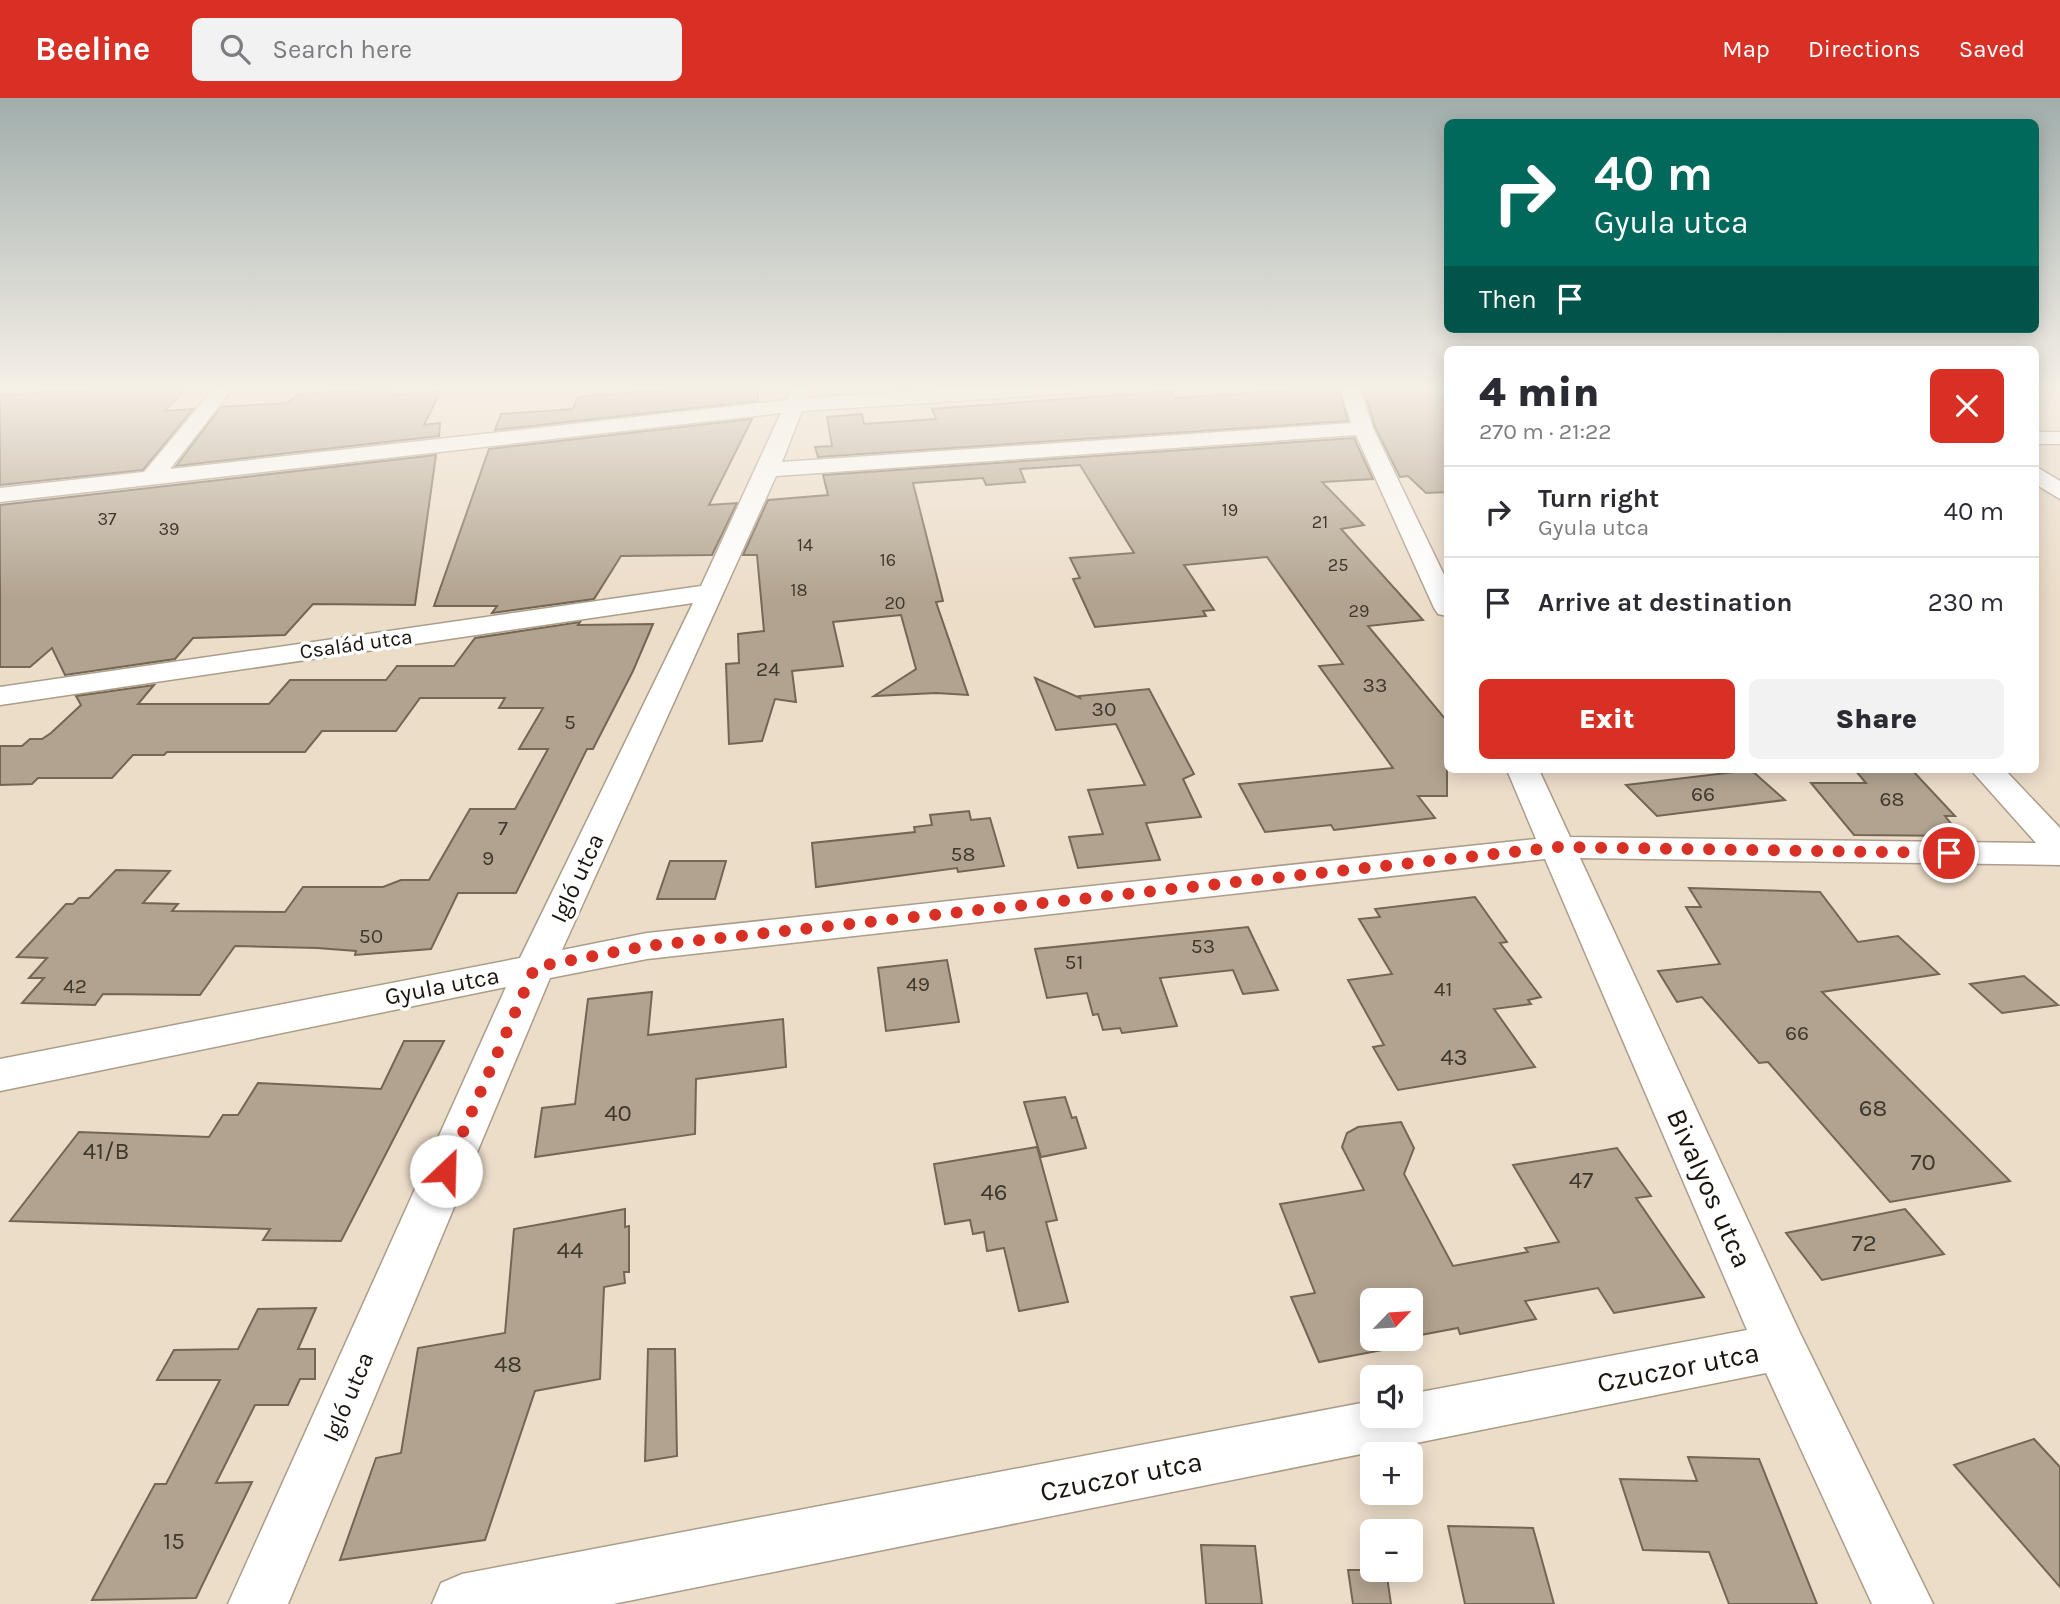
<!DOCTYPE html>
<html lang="en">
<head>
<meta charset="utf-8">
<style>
  body { margin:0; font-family:Karla,sans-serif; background:#f2f2f3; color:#2b2b33; height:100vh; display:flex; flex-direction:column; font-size:26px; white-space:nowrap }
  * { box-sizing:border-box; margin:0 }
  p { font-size:23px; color:#7c7c81 }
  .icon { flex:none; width:38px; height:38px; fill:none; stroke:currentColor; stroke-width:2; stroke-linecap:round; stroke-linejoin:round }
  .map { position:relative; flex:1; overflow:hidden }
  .panel { position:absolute; left:1444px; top:248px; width:595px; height:427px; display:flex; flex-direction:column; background:#fff; border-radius:10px; box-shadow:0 4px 18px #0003 }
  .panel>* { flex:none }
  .banner { position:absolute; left:1444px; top:21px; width:595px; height:214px; border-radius:10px; box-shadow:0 4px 18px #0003; background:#00695c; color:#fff; overflow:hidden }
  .needle { width:46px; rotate:65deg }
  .controls { position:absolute; left:1360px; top:1190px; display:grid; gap:14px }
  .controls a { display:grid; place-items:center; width:63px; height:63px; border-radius:10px; background:#fff; box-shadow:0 4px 18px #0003; font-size:35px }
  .pin { position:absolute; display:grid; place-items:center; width:60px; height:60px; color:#fff; margin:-30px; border:4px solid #fff; border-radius:50%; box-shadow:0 2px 7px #0007 }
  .me { position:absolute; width:77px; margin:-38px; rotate:24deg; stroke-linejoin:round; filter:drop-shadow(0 0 5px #0008) }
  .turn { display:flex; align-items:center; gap:24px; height:147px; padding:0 35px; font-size:32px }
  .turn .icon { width:91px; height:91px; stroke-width:2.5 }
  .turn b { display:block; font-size:49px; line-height:60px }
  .then { display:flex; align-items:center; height:66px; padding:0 35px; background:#0003; gap:14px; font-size:26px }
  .round { display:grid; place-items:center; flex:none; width:74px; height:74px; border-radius:10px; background:#f2f2f3 }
  .head { display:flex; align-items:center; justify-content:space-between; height:119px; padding:0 35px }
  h1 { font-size:42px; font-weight:800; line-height:52px }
  .button { display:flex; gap:14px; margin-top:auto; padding:14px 35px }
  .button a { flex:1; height:80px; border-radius:10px; background:#d93025; color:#fff; font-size:28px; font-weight:800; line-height:80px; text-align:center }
  .button a+a { background:#f2f2f3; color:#2b2b33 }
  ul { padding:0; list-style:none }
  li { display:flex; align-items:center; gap:21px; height:91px; padding:0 35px; border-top:2px solid #e1e1e2 }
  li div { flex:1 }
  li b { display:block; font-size:26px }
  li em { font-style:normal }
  header { display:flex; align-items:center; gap:42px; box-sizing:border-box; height:98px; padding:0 35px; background:#d93025; color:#fff }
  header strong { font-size:33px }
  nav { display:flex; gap:38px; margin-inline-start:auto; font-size:24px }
  .search { width:490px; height:63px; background:#f2f2f3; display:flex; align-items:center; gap:18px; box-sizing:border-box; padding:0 24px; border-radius:10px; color:#7c7c81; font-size:26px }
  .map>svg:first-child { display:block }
  .building { fill:#b1a38f; stroke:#736653; stroke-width:2 }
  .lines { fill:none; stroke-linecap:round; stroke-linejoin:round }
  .minor-casing { stroke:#ab9d89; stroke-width:3 }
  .minor { fill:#fff; fill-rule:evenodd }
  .route { stroke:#d93025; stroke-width:12; stroke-dasharray:0 21.6 }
  .labels { text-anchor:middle; stroke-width:7; stroke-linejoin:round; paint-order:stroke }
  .far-number-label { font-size:18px; fill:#3f382d }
  .far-street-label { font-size:21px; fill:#19140c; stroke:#fff }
  .number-label { font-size:21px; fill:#3f382d }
  .street-label { font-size:24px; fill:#19140c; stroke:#fff }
  .near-number-label { font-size:24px; fill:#3f382d }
  .near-street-label { font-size:28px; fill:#19140c; stroke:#fff }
</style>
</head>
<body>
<header>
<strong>Beeline</strong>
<div class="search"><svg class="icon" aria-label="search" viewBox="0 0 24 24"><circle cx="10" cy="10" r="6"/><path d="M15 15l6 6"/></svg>Search here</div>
<nav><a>Map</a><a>Directions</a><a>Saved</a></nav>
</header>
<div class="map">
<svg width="2060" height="1506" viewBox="0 0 2060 1506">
  <rect width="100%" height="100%" fill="#ecddc9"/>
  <!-- building -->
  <g class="building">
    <path d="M135,289H187L165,313L193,311L143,372L0,387V297Z"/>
    <path d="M359,289H392L389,297L440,294L424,327L440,325L439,338L176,368L221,309L286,305L300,296L357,293Z"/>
    <path d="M706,289H758V303L495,332L501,316L573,311L577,300L585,298Z"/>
    <path d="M1287,289H1338L1348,323L818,359L815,349L832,348L827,319L862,316L864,326L936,321L932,311L1170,293L1176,300L1288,292Z"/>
    <path d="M1363,289H1447V394L1426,395L1408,378L1400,379L1375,329Z"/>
    <path d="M752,321L709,407L737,405L712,457L621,458L594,501L492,515L497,508H434L489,351Z"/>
    <path d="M1354,340L1373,381L1322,384L1364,427L1341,431L1423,522L1368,528L1447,623V698H1418L1435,720L1334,732L1331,727L1265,734L1239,686L1393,670L1319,568L1343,566L1267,459L1184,467L1214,512L1203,513L1206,518L1095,529L1073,481L1080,480L1070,460L1134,455L1080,367L1020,371L1025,384L986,387L983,380L913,385L943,503L936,504L968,597L936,595L874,598L916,571L901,517L833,524L843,568L792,573L796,604L775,601L762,643L729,646L726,566L739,565L738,536L764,533L757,457H743L768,402L828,397L823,377Z"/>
    <path d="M436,357L415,507L313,506L285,537L193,540L175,561L65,577L52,550L30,569H0V407Z"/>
    <path d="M580,524L578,527L653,526L633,573L593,651H587L516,795H458L431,851L355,857L356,853L317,850L235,848L200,897L103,896L95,907L22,905L44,880H29L47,860L17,859L66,806H73L79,800H89L116,772L170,773L143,805L178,806L172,813L285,814L303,789H383L401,782H429L470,711H515L548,651H519L543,610H499L505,600H420L396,633H322L305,654H167L164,657H133L112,680H38L32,686L0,687V648H22L30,641H42L51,635L81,607L76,598L154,587L138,606H269L290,582H386L397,568H454L475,540Z"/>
    <path d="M1035,580L1080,600L1079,598L1149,591L1194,676L1183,681L1201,719L1146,725L1160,762L1078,770L1069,739L1103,736L1088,692L1145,687L1116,626L1056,632Z"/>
    <path d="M1751,672L1785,702L1657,718L1626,687Z"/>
    <path d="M1855,672H1912L1955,718H1945L1961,738L1854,737L1811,685H1866Z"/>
    <path d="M969,713L971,722L990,720L1004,768L958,774L957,770L816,789L812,745L915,734L914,729L932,727L930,717Z"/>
    <path d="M670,763H726L715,801H657Z"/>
    <path d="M1689,790L1820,794L1858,844L1898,838L1939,876L1822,894L2010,1083L1890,1104L1768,964L1759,965L1702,899L1677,904L1658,873L1720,866L1686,809H1701Z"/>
    <path d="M1475,799L1507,844L1500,845L1541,899L1528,902L1531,906L1494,911L1535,969L1398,992L1373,949L1384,947L1348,882L1392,876L1359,821L1380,819L1375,811Z"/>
    <path d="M1248,829L1278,892L1243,896L1233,872L1160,880L1177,928L1122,935L1120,930L1103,932L1098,916L1093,917L1087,895L1047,900L1035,851Z"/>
    <path d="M947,862L959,924L886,933L878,870Z"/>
    <path d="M2024,878L2058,907L2002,915L1970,886Z"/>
    <path d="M652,894L648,937L783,921L786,969L696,981L695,1036L535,1059L542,1010L575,1006L588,901Z"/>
    <path d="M404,943H444L341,1143L263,1142L270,1131L10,1123L79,1034L209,1039L223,1017H238L258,985L381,991Z"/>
    <path d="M1065,999L1072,1020L1076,1019L1086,1050L1041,1059L1024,1004Z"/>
    <path d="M1401,1024L1414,1050L1404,1076L1453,1168L1528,1154L1525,1150L1559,1144L1513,1067L1617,1050L1651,1098L1636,1100L1704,1199L1614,1215L1598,1190L1525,1203L1536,1221L1460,1236L1458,1230L1410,1239V1202H1372V1241H1404L1395,1242L1398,1249L1319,1264L1291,1199L1315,1195L1280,1106L1364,1092L1342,1049L1347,1035L1358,1029Z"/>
    <path d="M1037,1049L1057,1122L1046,1124L1068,1204L1019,1213L1004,1150L987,1153L984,1134L973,1136L970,1122L945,1126L934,1066Z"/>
    <path d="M625,1111V1129L629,1128V1174H624L625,1185L604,1189L600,1281L535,1293L485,1442L340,1462L376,1360L401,1355L418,1250L505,1235L514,1131Z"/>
    <path d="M1905,1111L1944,1156L1822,1182L1786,1135Z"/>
    <path d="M316,1210L298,1251H315V1281H300L288,1307H255L216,1385L252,1384L196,1500L92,1502L155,1386H166L220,1282H157L174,1252L238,1251L258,1211Z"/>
    <path d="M648,1251H675L677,1358L645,1363Z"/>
    <path d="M2034,1341L2060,1369V1489L1954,1367Z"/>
    <path d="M1688,1359L1759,1361L1817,1506H1729L1709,1454L1643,1452L1620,1381L1697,1383Z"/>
    <path d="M1448,1428L1533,1430L1554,1506H1465Z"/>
    <path d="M1201,1447L1255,1448L1262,1506H1206Z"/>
    <path d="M1348,1472H1386L1391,1506H1353Z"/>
  </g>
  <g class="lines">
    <defs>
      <g id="minor">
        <path d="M215,289H234L170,371L787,302L792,289H812L807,300L982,289H1082L1073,295L802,313L782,364L1351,325L1340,289H1360L1373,330L1447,483V518L1438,516L1434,510L1356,337L776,378L562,852L647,835L1536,741L1507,672H1539L1570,739L2036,745L1971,672H2005L2060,730V767L1580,760L1799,1233L1933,1506H1872L1766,1275L613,1506H432L441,1485L462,1476L1372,1303V1318H1410V1296L1747,1232L1545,761L647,861L550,880L288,1506H228L506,889L0,993V961L520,860L693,505L0,607V589L701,488L781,315L0,404V390L144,374Z"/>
        <rect x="2035" y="334" width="25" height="12"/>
        <path d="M2035,368L2060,383V401L2035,386Z"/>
      </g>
    </defs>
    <!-- minor casing -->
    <use href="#minor" class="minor-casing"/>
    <!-- minor -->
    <use href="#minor" class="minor"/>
  </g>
  <!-- sky -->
  <linearGradient id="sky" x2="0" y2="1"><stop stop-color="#a1aeac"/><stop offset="0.58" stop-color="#f6f0e7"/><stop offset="1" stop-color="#f6f0e7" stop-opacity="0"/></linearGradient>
  <rect width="2060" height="500" fill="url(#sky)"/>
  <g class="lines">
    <!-- route -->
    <path class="route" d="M446,1073L535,869L647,848L1559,749L1949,755"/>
  </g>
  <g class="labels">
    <!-- far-number labels -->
    <g class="far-number-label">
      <text x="1230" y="418">19</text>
      <text x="107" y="427">37</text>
      <text x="1320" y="430">21</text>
      <text x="169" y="437">39</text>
      <text x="805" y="453">14</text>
      <text x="888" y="468">16</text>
      <text x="1338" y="473">25</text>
      <text x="799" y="498">18</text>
      <text x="895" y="511">20</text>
      <text x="1359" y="519">29</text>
    </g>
    <!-- far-street labels -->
    <g class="far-street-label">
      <text transform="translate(356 546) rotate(-8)" y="7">Család utca</text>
    </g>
    <!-- number labels -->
    <g class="number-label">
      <text x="768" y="578">24</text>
      <text x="1375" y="594">33</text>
      <text x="1104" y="618">30</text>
      <text x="570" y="631">5</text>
      <text x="1703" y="703">66</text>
      <text x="1892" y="708">68</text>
      <text x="503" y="737">7</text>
      <text x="963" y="763">58</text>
      <text x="488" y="767">9</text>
      <text x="371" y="845">50</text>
      <text x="1203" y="855">53</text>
      <text x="1074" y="871">51</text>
      <text x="918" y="893">49</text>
      <text x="75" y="895">42</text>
      <text x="1443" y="898">41</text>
      <text x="1797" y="942">66</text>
    </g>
    <!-- street labels -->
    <g class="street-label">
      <text transform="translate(577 780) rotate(-65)" y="8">Igló utca</text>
      <text transform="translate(442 888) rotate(-11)" y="8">Gyula utca</text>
      <text transform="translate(348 1299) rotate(-67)" y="8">Igló utca</text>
    </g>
    <!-- near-number labels -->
    <g class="near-number-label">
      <text x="1454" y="967">43</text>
      <text x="1873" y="1018">68</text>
      <text x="618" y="1023">40</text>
      <text x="106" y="1061">41/B</text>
      <text x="1923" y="1072">70</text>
      <text x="1581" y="1090">47</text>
      <text x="994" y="1102">46</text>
      <text x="1864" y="1153">72</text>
      <text x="570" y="1160">44</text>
      <text x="508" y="1274">48</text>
      <text x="174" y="1451">15</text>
    </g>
    <!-- near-street labels -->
    <g class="near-street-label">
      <text transform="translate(1710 1090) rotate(66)" y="10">Bivalyos utca</text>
      <text transform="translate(1678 1269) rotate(-11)" y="10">Czuczor utca</text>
      <text transform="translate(1121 1378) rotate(-11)" y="10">Czuczor utca</text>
    </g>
  </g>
</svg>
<div class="controls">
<a><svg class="needle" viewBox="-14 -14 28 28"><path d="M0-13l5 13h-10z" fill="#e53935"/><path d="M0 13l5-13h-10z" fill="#7c7c81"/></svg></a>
<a><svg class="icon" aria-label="sound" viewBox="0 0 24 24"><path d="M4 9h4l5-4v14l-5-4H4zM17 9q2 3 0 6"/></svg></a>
<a>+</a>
<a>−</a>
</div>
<div class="pin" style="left:1949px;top:755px;background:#d93025"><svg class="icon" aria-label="arrive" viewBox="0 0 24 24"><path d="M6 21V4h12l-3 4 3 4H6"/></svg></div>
<svg class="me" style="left:446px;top:1073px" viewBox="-20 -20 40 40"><circle r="19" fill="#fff"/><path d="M0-13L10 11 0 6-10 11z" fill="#d93025"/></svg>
<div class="banner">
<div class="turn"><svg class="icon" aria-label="right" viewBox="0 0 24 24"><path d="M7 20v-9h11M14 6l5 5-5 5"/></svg><div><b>40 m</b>Gyula utca</div></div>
<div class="then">Then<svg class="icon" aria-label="arrive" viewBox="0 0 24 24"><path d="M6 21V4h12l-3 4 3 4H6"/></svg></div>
</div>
<section class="panel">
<div class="head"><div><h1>4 min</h1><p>270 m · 21:22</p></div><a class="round" style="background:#d93025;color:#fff"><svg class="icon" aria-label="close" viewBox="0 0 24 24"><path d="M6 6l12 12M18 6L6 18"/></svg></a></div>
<ul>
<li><svg class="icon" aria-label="right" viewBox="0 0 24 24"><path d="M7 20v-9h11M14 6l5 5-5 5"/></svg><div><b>Turn right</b><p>Gyula utca</p></div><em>40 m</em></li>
<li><svg class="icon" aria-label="arrive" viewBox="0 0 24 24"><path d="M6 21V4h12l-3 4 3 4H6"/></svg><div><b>Arrive at destination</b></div><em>230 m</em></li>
</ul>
<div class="button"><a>Exit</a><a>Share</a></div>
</section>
</div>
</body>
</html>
